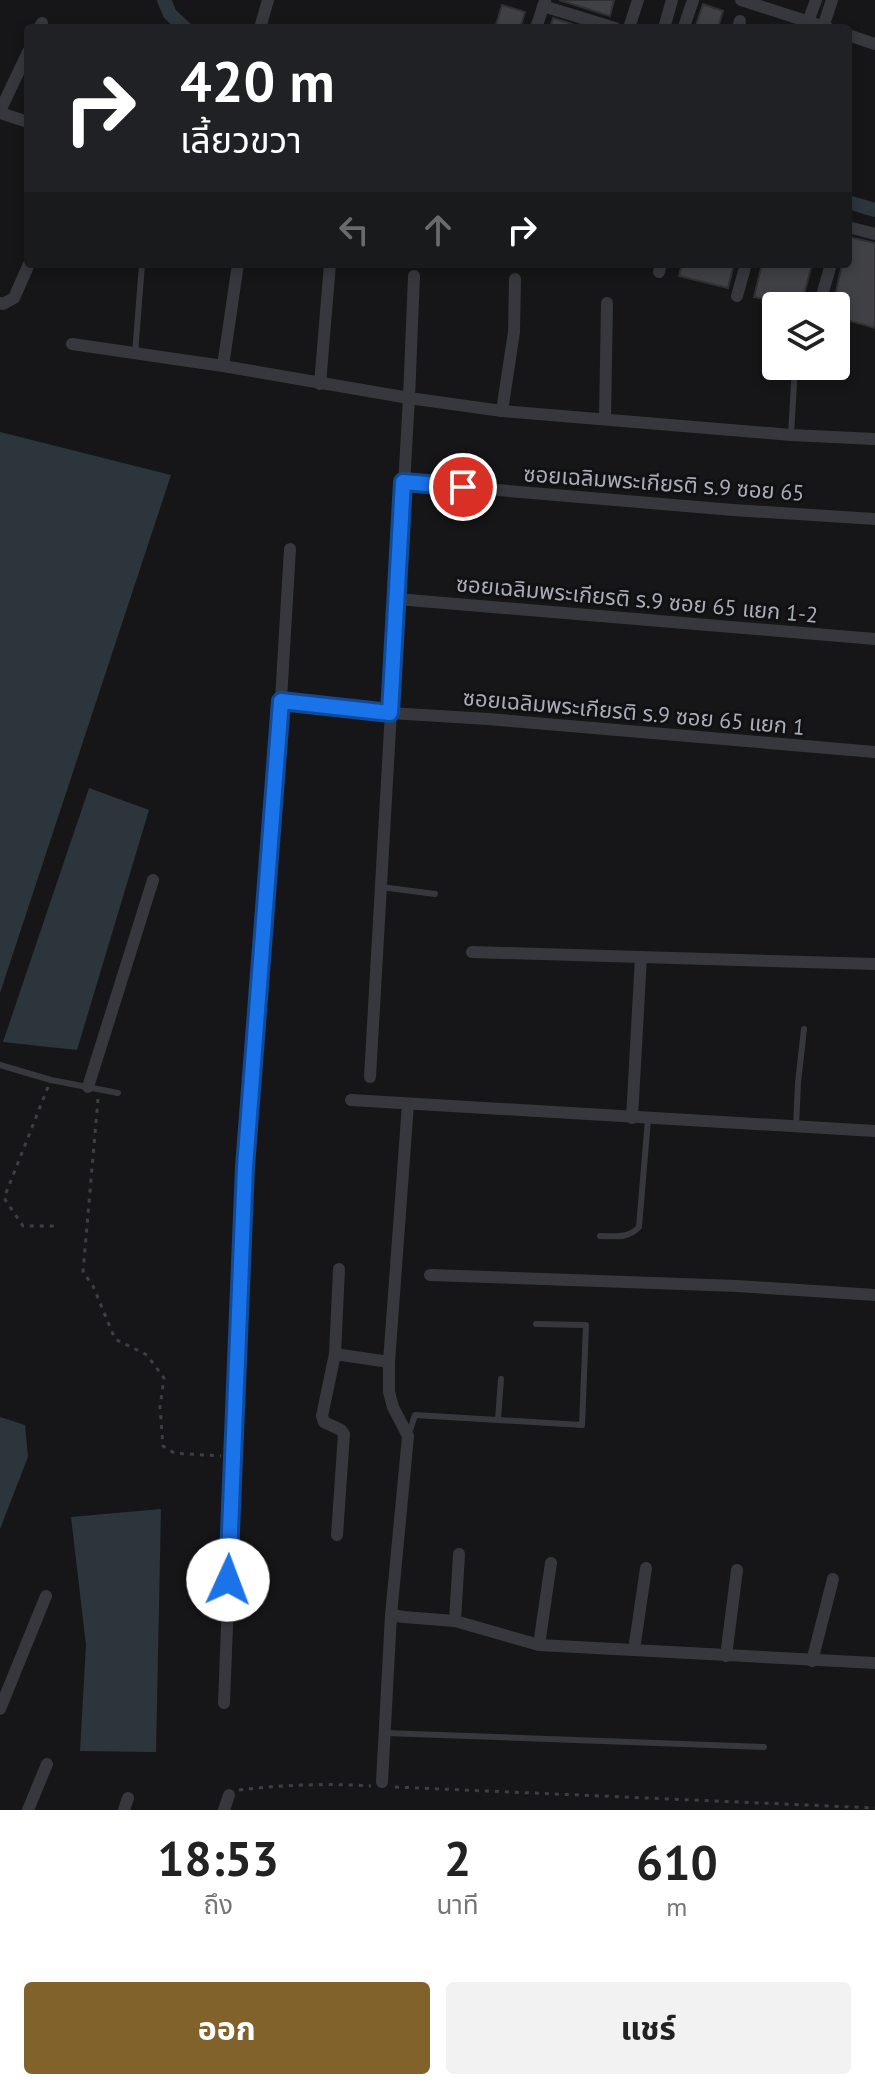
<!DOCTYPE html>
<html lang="th">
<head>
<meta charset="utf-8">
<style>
  body { margin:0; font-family:"PT Sans","Noto Sans Thai",sans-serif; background:#f2f2f2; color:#222; height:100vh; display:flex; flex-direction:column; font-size:30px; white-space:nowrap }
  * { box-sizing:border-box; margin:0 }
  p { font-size:26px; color:#767676 }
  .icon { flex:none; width:44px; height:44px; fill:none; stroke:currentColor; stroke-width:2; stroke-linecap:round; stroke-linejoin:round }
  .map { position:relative; height:1810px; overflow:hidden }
  .details { display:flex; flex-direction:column; background:#fff; flex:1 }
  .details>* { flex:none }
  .hud { position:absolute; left:24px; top:24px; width:828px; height:244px; border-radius:8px; box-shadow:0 4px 12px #0003; background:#202124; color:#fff; overflow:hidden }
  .tools { position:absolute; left:762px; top:292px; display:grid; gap:16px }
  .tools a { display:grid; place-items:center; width:88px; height:88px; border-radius:8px; background:#fff; box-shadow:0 4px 12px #0003; font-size:40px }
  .pin { position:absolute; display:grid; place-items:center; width:68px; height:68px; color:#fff; margin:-34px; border:4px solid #fff; border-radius:50%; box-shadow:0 2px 8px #0007 }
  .me { position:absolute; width:88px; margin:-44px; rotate:2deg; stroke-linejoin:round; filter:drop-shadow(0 0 6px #0008) }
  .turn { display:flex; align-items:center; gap:28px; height:168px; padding:0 24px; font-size:36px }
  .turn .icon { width:104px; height:104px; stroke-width:2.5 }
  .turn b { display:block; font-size:56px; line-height:68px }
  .lanes { display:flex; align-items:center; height:76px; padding:0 24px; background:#0003; justify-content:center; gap:40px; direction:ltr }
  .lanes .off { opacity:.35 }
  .eta { display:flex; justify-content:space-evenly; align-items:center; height:136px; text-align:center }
  .eta b { font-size:48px; font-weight:700; line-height:56px }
  .action { display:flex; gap:16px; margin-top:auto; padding:16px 24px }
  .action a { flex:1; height:92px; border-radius:8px; background:#80622a; color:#fff; font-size:32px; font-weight:700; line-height:92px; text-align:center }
  .action a+a { background:#f2f2f2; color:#222 }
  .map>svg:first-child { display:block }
  .water { fill:#2c353c }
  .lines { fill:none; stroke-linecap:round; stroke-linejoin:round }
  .canal { stroke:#2c353c; stroke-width:14 }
  .building { fill:#404145; stroke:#303034; stroke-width:2 }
  .path { stroke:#3d3f44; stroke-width:3; stroke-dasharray:4 6; stroke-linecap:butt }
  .lane { stroke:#37383d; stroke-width:6 }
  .street { stroke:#37383d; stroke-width:12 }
  .route-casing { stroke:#114b97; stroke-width:20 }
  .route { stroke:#1a73e8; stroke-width:14 }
  .labels { text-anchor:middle; stroke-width:6; stroke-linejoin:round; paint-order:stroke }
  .street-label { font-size:22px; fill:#a8adb8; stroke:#111113 }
</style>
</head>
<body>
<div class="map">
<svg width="875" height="1810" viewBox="0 0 875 1810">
  <rect width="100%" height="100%" fill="#161618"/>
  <!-- water -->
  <g class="water">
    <path d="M0,432L171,475L0,993Z"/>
    <path d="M89,788L149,810L77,1050L3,1042Z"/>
    <path d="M0,1417L25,1425L28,1457L0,1529Z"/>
    <path d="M161,1509L156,1752L80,1751L86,1645L71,1517Z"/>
  </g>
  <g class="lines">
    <!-- canal -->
    <g class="canal">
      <path d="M164,0L170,14L185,28"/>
      <path d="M848,202L875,210"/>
    </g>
  </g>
  <!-- building -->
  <g class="building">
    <path d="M559,0H614L610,16Z"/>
    <path d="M703,4L723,11L718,28H695Z"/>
    <path d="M502,5L525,12L520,28H495Z"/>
    <path d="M553,18L572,24L571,28H550Z"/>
    <path d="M849,237L875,243V328L836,317V306H833L842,264H848Z"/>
    <path d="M682,264H734L728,288L679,276Z"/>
    <path d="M762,264H812L801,306H793L754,297Z"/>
  </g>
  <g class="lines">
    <!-- path -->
    <g class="path">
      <path d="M48,1087L4,1198L23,1226H54"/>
      <path d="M98,1099L83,1272L93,1286L115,1339L147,1355L164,1378L160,1407L163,1446L174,1453L221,1456"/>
      <path d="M395,1787L875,1808"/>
      <path d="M239,1790C283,1785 327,1783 371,1786"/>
    </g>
    <!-- lane -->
    <g class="lane">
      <path d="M135,354L142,264"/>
      <path d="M791,435L795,366"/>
      <path d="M381,887L435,894"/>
      <path d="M0,1065L51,1080L118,1093"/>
      <path d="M796,1127L798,1083L804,1029"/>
      <path d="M600,1236C615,1236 628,1239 639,1227L648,1119"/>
      <path d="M498,1420L501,1379"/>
      <path d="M409,1433L415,1415L582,1425L586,1325L536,1324"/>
      <path d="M385,1733L764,1747"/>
    </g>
    <!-- street -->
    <g class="street">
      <path d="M741,0L828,28"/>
      <path d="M543,6L615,28"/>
      <path d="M808,22L816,0"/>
      <path d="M685,24L693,0"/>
      <path d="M823,27L832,0"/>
      <path d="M39,28L42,23"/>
      <path d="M260,28L268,0"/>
      <path d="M536,28L545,1"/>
      <path d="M629,28L638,0"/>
      <path d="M664,28L672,0"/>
      <path d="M738,28L740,21"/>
      <path d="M848,35L875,44"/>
      <path d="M0,111L28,52"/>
      <path d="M0,113L28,122"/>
      <path d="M848,227L875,234"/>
      <path d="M659,272L661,264"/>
      <path d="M737,296L746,264"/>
      <path d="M0,303L3,304L14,298L29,264"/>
      <path d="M819,306L831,264"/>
      <path d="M72,344L223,366L409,398L502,411L791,435L875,439"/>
      <path d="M223,366L238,264"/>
      <path d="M320,384L330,264"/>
      <path d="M502,411L514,332L515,279"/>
      <path d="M605,419L607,303"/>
      <path d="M403,482L733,510L875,519"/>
      <path d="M397,599L875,639"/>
      <path d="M281,701L390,713L488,719L875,752"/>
      <path d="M472,952L875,964"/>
      <path d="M370,1077L409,398L414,276"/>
      <path d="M88,1087L153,880"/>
      <path d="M351,1100L875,1131"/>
      <path d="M632,1118L641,957"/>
      <path d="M430,1275L737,1286L875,1295"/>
      <path d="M335,1354L389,1362"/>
      <path d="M337,1535L344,1434L341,1430L324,1422L322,1416L335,1354L339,1269"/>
      <path d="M391,1615L404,1617L455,1621L539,1645L875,1663"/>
      <path d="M455,1621L459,1554"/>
      <path d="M539,1645L551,1563"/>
      <path d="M634,1650L646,1568"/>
      <path d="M726,1656L737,1570"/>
      <path d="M812,1661L833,1579"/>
      <path d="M224,1703L245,1167L280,716L290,549"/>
      <path d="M0,1709L46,1596"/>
      <path d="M382,1782L391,1615L408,1436L393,1407L389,1392V1362L408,1104"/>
      <path d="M28,1810L47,1764"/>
      <path d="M124,1810L128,1798"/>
      <path d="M224,1810L229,1795"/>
    </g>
  </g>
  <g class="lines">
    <defs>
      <path id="route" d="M228,1580L245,1167L281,701L390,713L403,482L463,487"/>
    </defs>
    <!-- route casing -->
    <use href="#route" class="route-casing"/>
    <!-- route -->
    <use href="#route" class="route"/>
  </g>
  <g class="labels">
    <!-- street labels -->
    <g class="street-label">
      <text transform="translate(664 483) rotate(4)" y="8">ซอยเฉลิมพระเกียรติ ร.9 ซอย 65</text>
      <text transform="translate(637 599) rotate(5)" y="8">ซอยเฉลิมพระเกียรติ ร.9 ซอย 65 แยก 1-2</text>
      <text transform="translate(634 712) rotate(5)" y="8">ซอยเฉลิมพระเกียรติ ร.9 ซอย 65 แยก 1</text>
    </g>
  </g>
</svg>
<div class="tools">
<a><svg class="icon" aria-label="layers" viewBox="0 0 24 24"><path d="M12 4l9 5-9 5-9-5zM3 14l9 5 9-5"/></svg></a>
</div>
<div class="pin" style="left:463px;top:487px;background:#d93025"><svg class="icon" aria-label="arrive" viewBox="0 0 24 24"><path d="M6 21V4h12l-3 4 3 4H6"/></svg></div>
<svg class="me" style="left:228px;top:1580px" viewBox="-20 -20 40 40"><circle r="19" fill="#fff"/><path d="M0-13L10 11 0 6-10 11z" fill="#1a73e8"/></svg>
<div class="hud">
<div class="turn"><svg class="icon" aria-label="right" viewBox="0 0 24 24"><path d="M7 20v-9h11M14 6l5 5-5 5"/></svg><div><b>420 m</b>เลี้ยวขวา</div></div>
<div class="lanes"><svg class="icon off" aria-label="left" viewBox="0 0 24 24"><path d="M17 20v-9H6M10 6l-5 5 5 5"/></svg><svg class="icon off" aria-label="ahead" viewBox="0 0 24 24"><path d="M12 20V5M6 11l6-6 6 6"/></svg><svg class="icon" aria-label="right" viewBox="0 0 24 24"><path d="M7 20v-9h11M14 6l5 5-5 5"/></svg></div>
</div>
</div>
<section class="details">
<div class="eta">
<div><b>18:53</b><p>ถึง</p></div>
<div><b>2</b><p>นาที</p></div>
<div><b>610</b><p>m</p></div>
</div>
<div class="action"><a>ออก</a><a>แชร์</a></div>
</section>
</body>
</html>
